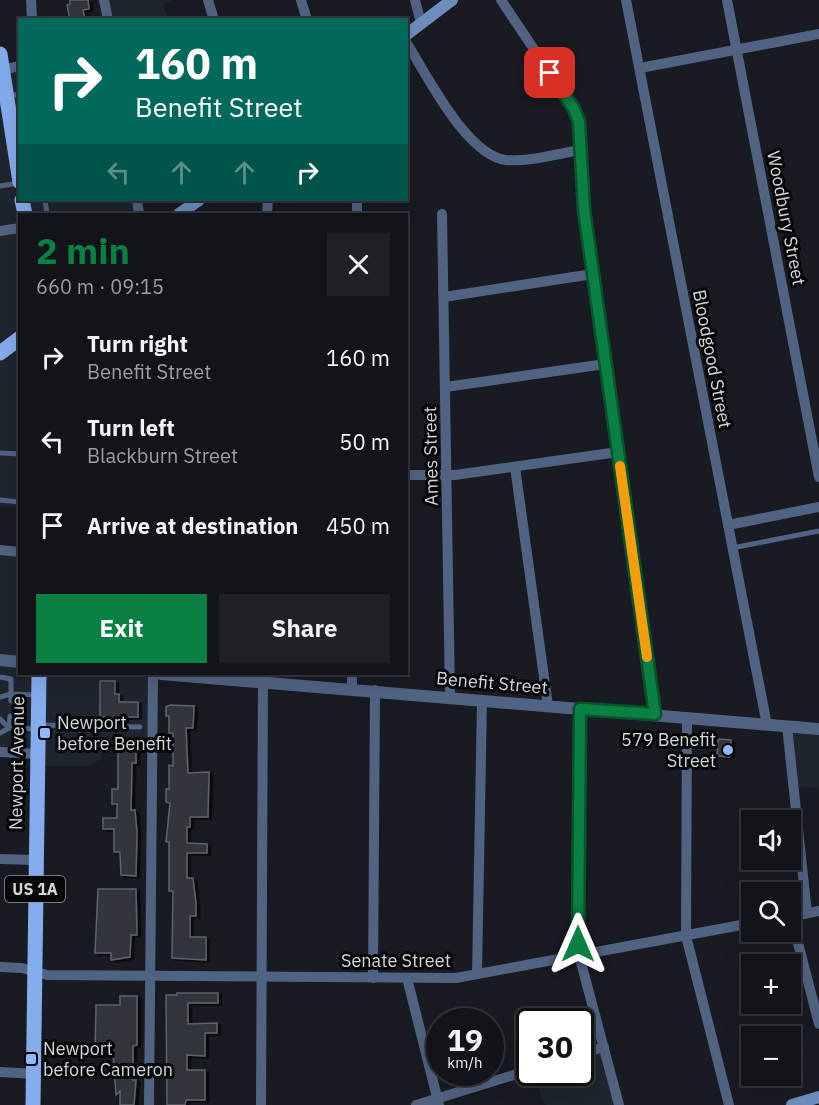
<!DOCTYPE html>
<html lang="en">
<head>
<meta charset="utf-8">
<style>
  body { margin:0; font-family:"IBM Plex Sans",sans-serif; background:#1f2126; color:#f1f3f6; height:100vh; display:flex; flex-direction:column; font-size:22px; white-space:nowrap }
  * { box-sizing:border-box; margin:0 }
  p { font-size:20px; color:#9c9ea2 }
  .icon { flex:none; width:33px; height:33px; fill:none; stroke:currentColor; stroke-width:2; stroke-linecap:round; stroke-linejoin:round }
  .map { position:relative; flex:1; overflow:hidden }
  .panel { position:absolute; left:18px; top:213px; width:390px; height:462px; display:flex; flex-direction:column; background:#121419; border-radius:0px; box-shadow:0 6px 24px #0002,0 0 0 2px #313338 }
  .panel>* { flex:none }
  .top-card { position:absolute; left:18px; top:18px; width:390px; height:183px; border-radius:0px; box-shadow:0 6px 24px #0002,0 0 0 2px #313338; background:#00695c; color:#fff; overflow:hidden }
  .controls { position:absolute; left:741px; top:810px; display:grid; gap:12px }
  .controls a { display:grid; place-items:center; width:60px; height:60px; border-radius:0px; background:#121419; box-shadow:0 6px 24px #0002,0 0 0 2px #313338; font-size:30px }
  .speed { position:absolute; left:426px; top:1008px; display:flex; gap:12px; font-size:30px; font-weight:700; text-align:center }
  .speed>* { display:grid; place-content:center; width:78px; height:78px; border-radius:50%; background:#121419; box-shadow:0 6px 24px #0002,0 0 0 2px #313338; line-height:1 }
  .speed small { font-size:15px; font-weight:400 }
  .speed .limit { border:3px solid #111; border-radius:9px; background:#fff; color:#111 }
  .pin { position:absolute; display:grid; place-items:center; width:51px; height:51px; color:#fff; margin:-26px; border-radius:12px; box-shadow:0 3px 9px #0006 }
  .me { position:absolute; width:66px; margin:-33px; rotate:0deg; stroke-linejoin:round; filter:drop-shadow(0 0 4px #0008) }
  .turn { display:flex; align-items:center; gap:21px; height:126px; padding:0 18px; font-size:27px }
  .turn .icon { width:78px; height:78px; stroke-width:2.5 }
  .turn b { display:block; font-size:42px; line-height:51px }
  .lanes { display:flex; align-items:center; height:57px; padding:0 18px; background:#0003; justify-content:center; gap:30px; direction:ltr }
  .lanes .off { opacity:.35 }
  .round { display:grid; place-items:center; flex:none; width:63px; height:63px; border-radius:0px; background:#1f2126 }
  .headline { display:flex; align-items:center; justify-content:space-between; height:102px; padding:0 18px }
  h1 { font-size:36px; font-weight:700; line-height:45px; color:#0b8043 }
  .button { display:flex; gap:12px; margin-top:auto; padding:12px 18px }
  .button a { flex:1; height:69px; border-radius:0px; background:#0b8043; color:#fff; font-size:24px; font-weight:700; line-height:69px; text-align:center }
  .button a+a { background:#1f2126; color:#f1f3f6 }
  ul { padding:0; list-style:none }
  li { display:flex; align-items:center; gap:18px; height:84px; padding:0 18px }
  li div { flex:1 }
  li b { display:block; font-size:22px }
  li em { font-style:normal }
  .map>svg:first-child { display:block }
  .built { fill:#1f252e }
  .building { fill:#31353b; stroke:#5e6269; stroke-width:1.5; filter:url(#shadow) }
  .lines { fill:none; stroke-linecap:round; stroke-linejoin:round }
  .service { stroke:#506382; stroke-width:5 }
  .minor { stroke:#506382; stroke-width:10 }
  .tertiary { stroke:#506382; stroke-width:12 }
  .secondary { stroke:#6e8cbd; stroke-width:12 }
  .primary { stroke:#85acec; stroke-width:15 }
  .route-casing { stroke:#07532c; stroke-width:15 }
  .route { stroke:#0b8043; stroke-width:10 }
  .slow { stroke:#f59e0b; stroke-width:10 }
  .poi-dot { fill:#8eb9fd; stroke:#050608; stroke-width:2 }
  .labels { text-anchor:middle; stroke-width:6; stroke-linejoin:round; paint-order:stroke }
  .shield { fill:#050608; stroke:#96989b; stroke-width:1.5 }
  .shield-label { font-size:16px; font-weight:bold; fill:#d4d6da }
  .street-label { font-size:18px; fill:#d4d6da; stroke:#050608 }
  .poi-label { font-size:18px; fill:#d4d6da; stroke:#050608; text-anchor:start }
</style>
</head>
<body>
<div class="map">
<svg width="819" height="1105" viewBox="0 0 819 1105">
  <defs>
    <filter id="shadow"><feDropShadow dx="3.5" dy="2" stdDeviation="0" flood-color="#0009"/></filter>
  </defs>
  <rect width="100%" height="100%" fill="#181b21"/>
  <!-- built -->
  <g class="built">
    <path d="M105,0H171L163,5L168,19H108Z"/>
    <path d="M19,66L20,200H137L140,214H20L19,507H0V71Z"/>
    <path d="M0,552L19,554L20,674L154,675L153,747L127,746L124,752L113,750L102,753L101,759L88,766H39L37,758L0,755Z"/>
    <path d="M791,728L819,730V787L795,788Z"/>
    <path d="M602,1050L620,1105H546L542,1100L535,1073L580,1072L581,1057Z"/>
  </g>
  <!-- building -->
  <g class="building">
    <path d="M70,0H88L89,9L83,10L85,20H70L67,5L70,4Z"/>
    <path d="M100,681H115V694H119V702H138V717H100Z"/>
    <path d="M170,705L194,706L193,728H186L188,773L209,772L208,817H190V827H187V843L207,844V853H187V878H193L196,904V916H190V937H206V960L172,958L173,891H169V842H166L170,803L166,802V789H169V765L173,766V733H169V716H166V707Z"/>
    <path d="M718,739L731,740L730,757L717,756Z"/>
    <path d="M118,749H136V763H132L131,810H135L137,833L136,876L121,875L120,852H114V829H103V818H117V804H112V789H118Z"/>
    <path d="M98,889H136L137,935H131L130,957L111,960V953H95Z"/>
    <path d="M177,993H218V1003H188V1024L217,1023V1033H205V1056L187,1055V1070H205V1100H186L185,1105H167L166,995H177Z"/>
    <path d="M120,996H137V1045L133,1046V1080H136L134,1105H120V1091L116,1095L113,1054L95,1055L96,1005H120Z"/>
  </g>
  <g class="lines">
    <!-- service -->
    <g class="service">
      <path d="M8,96L20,94"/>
      <path d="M0,186L19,183"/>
      <path d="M45,200L47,214"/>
      <path d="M0,453L20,454"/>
      <path d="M0,500L20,502"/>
      <path d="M732,548L819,531"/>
      <path d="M0,677L11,679V694L37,695"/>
      <path d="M0,697L11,694V701"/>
      <path d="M10,716L9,728L36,729"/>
      <path d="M0,719L9,728"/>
      <path d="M39,725L140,727"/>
      <path d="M0,733L9,728L20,716"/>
    </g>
    <!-- minor -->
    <g class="minor">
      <path d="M31,0L32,20"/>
      <path d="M104,0L108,20"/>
      <path d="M208,0L214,20"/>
      <path d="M301,0L307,20"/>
      <path d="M415,0L421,23"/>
      <path d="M501,0L574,109L579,122L584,210L655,714"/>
      <path d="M626,0L767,725"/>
      <path d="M727,0L819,477"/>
      <path d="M406,42C427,75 466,155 506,160C529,162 557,154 580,150"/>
      <path d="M640,68L819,34"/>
      <path d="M0,70L20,66"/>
      <path d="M137,200L139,214"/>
      <path d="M267,214L268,200"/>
      <path d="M357,214V200"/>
      <path d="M442,214L450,697"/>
      <path d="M0,231L20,228"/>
      <path d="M444,297L593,274"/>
      <path d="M446,387L605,364"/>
      <path d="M515,467L548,706"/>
      <path d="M406,475H455L618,452"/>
      <path d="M728,525L819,507"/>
      <path d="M0,550L20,552"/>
      <path d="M352,688V674"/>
      <path d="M580,709L579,955L619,1105"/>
      <path d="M687,717L686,936L729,1105"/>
      <path d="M787,726L807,913"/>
      <path d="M0,752L37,754"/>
      <path d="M0,859L35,860"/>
      <path d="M791,916L819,1024"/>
      <path d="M790,917L819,911"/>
      <path d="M0,967L22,968L47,975L456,978L752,923"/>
      <path d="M477,974L482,700"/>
      <path d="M373,978L375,690"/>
      <path d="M407,978L439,1105"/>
      <path d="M580,1054L604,1047"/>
      <path d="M0,1072L34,1074"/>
      <path d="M149,1105L153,674"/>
      <path d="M261,1105L263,674"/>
      <path d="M416,1105L530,1070"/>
    </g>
    <!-- tertiary -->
    <g class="tertiary">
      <path d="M0,660L20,662"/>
      <path d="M161,674L819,729"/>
    </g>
    <!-- secondary -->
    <g class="secondary">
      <path d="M406,35L452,0"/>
      <path d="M179,214L199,200"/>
      <path d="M792,1105L819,1097"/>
    </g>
    <!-- primary -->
    <g class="primary">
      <path d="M0,54L20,182"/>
      <path d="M22,200L25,214"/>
      <path d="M0,353L20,338"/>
      <path d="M33,1105L39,674"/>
    </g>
  </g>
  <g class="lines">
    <defs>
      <path id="route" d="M550,73L574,109L579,122L584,210L655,714L580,709L578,944"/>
    </defs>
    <!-- route casing -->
    <use href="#route" class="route-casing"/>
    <!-- route -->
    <use href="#route" class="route"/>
    <!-- slow -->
    <path class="slow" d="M620,466L647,657"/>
  </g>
  <!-- markers -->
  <g class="poi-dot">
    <rect x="39" y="727" width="12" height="12" rx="3"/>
    <circle cx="728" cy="750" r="6"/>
    <rect x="25" y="1053" width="12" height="12" rx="3"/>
  </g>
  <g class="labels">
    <!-- shield labels -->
    <rect class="shield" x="5" y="876" width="60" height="26" rx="4.5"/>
    <g class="shield-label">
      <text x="35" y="895">US 1A</text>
    </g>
    <!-- street labels -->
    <g class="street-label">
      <text transform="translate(786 218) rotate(79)" y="6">Woodbury Street</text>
      <text transform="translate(712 359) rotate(79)" y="6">Bloodgood Street</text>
      <text transform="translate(431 456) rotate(-91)" y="6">Ames Street</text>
      <text transform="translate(492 683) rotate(5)" y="6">Benefit Street</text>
      <text transform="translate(17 763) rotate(-89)" y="6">Newport Avenue</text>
      <text x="396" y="967">Senate Street</text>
    </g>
    <!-- poi labels -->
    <g class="poi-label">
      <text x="57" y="729">Newport<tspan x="57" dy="21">before Benefit</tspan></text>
      <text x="716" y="746" text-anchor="end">579 Benefit<tspan x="716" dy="21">Street</tspan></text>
      <text x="43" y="1055">Newport<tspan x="43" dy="21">before Cameron</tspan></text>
    </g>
  </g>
</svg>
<div class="controls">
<a><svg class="icon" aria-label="sound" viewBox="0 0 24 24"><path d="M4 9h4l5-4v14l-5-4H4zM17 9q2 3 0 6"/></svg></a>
<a><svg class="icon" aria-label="search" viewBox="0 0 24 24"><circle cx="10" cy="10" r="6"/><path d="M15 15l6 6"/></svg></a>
<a>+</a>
<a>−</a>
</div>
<div class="speed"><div>19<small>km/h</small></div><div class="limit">30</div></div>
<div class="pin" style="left:550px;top:73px;background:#d93025"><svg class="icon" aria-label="arrive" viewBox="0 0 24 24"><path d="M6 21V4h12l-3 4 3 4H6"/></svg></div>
<svg class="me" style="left:578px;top:944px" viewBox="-20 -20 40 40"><path d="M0-17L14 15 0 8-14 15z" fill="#0b8043" stroke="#fff" stroke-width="4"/></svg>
<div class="top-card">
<div class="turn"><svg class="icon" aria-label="right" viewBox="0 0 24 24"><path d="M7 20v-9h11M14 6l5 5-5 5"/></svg><div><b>160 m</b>Benefit Street</div></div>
<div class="lanes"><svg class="icon off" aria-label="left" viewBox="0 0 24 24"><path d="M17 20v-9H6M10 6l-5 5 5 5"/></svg><svg class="icon off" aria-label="ahead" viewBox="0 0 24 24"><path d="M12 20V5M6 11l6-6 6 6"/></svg><svg class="icon off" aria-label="ahead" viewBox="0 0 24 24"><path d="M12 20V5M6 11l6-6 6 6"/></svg><svg class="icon" aria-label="right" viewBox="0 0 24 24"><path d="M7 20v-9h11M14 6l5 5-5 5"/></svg></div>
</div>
<section class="panel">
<div class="headline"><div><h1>2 min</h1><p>660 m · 09:15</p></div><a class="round"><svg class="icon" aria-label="close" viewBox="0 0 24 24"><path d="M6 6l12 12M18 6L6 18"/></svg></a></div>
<ul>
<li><svg class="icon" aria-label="right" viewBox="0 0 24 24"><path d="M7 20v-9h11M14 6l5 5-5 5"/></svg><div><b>Turn right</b><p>Benefit Street</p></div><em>160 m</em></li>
<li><svg class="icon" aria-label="left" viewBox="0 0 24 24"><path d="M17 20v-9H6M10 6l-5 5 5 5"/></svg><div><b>Turn left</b><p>Blackburn Street</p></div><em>50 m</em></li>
<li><svg class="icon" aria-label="arrive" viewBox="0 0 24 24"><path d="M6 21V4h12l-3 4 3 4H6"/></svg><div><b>Arrive at destination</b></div><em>450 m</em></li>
</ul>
<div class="button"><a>Exit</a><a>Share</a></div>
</section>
</div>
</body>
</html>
